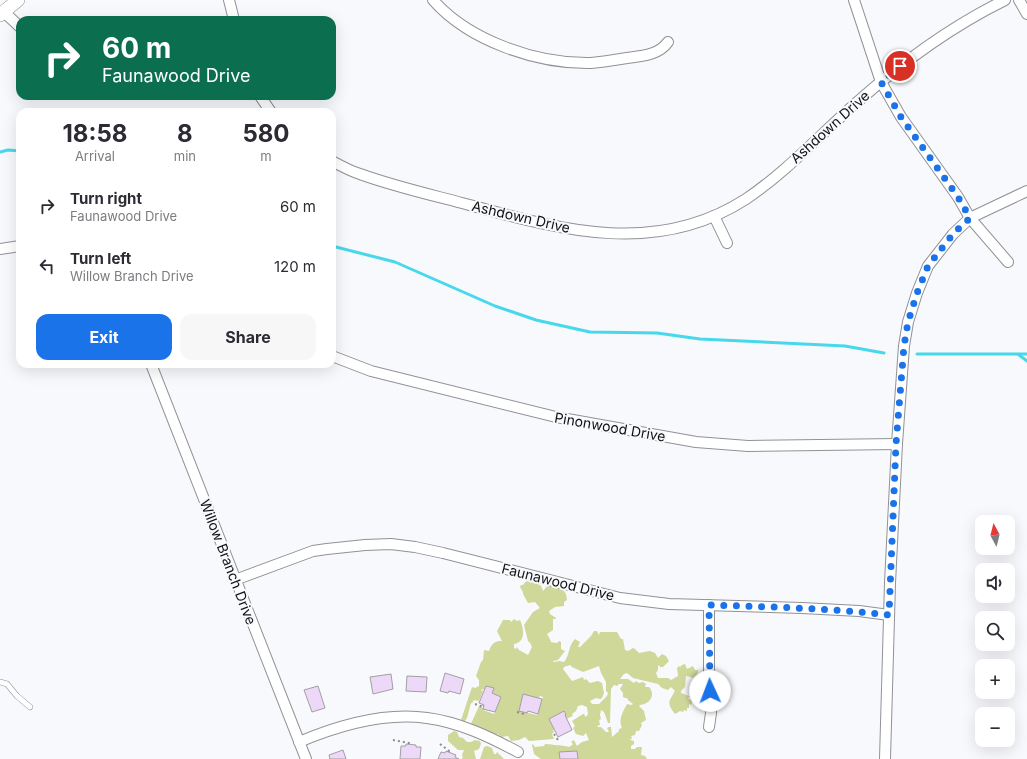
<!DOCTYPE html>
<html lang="en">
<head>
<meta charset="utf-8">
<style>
  body { margin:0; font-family:Inter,sans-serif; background:#f7f7f7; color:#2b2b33; height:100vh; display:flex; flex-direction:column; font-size:15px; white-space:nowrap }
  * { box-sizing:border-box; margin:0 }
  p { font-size:13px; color:#7c7c81 }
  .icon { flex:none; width:22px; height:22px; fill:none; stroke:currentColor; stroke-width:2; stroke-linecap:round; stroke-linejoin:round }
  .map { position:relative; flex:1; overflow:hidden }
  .drawer { position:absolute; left:16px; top:108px; width:320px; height:260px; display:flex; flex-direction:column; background:#fff; border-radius:12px; box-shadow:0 4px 16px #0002 }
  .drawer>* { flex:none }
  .guide { position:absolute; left:16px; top:16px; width:320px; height:84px; border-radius:12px; box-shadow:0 4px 16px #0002; background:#0b6e4f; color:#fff; overflow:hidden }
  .needle { width:26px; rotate:353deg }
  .fabs { position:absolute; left:975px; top:515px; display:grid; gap:8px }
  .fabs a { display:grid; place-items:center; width:40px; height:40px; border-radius:8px; background:#fff; box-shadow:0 4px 16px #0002; font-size:20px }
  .pin { position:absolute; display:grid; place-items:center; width:34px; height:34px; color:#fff; margin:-17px; border:2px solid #fff; border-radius:50%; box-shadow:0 1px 4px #0007 }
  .me { position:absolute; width:44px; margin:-22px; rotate:358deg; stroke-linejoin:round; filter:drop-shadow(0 0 3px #0008) }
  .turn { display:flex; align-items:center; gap:14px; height:84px; padding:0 20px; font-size:18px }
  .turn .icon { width:52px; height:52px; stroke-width:2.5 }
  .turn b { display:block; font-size:28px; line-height:34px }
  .eta { display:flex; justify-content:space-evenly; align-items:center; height:68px; text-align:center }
  .eta b { font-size:24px; font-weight:700; line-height:28px }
  .primary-button { display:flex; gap:8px; margin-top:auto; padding:8px 20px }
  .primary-button a { flex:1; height:46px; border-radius:12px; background:#1a73e8; color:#fff; font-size:16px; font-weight:700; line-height:46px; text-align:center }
  .primary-button a+a { background:#f7f7f7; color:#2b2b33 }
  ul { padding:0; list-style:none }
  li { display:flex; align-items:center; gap:12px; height:60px; padding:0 20px }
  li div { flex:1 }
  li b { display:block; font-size:15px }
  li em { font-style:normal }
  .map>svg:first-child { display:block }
  .green { fill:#cfd799; fill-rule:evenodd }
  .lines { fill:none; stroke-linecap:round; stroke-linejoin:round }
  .stream { stroke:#47d8eb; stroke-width:3 }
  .building { fill:#eed8f8; stroke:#a1a0a2 }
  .service-casing { stroke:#909294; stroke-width:6 }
  .minor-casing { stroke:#909294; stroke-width:12 }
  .tertiary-casing { stroke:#909294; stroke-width:14 }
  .path { stroke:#8a8b8d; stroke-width:2; stroke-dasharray:2 3; stroke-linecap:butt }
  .service { stroke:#fff; stroke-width:5 }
  .minor { stroke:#fff; stroke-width:10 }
  .tertiary { stroke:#fff; stroke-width:13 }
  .route { stroke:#1a73e8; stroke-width:7; stroke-dasharray:0 12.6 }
  .labels { text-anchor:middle; stroke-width:4; stroke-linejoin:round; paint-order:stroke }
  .street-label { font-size:14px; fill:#121213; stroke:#f7f9fc }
</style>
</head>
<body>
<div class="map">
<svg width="1027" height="759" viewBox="0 0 1027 759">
  <rect width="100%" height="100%" fill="#f7f9fc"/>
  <!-- green -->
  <g class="green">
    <path d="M528,579L538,581V584L541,586L543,591L549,584C559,587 567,589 567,600L564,602V606L555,607L549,611L550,614L556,618V619H553V630L547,634L551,641L550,642L557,643L559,641L561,642V649L565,651L558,660L553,661L554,662L559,661L564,662C570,655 568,646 575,639L580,642L578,647H580L591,636L594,631H597L599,635L600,632H617L621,639H623L625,650L628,651L633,648L635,649L639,653L650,651L655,653L658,658L662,654L666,656L669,661L663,667H660L659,665L658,666V670L656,673L658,678H668L671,680L678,676L677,668L679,666L680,667L682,665L685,664L687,669L693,666L695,670H698L697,677L694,678L686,676L685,687L681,691V693L689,696L688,699L691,700L692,703L691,705L689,704V708H687V711L684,710L683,712L680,711L675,714C666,702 669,702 675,691L671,687L668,690L662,688L658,684L633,678L627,673L624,674L620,679H628L634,683L636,681L639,683L643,682L646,684L645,687H649C656,695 650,704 640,705L639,706L644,711L646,720L641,723L642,725L639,731H636L635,735L631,736L632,738L630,740L634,741V744L631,746V749H635L637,747H642L641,755L645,756L647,759H578L577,752H559L560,759H541L534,754L532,745L533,744L535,747L544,746L545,744C547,744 567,746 569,747L572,745L573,744L571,742L574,740L577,746L582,742L589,740L586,733L583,736L576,734L573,728L575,726L572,721L583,714H585L584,715L586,717L588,714L587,707L582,705L578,706L576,711L572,714L573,716L566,719L565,715L566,714L564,711L549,719L555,729L553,730L554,732L552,734L554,739L529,741L525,737L519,740L511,741L508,736L501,737L498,734L494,736L470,726L479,706L485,709L483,710L494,714L501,697L492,693L493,688L486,686L485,690L483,689L481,690L483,691L479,701L474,700L472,703H471L467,718L463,724L460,723L472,687L475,688L479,686V680L476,676L481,662L483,660L484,650L489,651C492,643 495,641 502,641L497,631L503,620H510L511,622L514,619L517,621L520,620C524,629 526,642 514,644V648L516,649L517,647L519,650L528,655L532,647L530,643L528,641L524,625L533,612L540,608L535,602L528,603L523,594V592L520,587L521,585H523ZM570,665L572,667L583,672L599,666L601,673L606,682V691L608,693L607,696L599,704H592L590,701L596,698L600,699L602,698L604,693L602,683L598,681L590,683L586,679L584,680L583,677L572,681L563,669L564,667ZM619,684H623L620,689L623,693V697L625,698H627L628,700L633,704L631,705L627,704C623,712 618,719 622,728L619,729V731L612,737L611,727H609L607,728L609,732H606L601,727H598L597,726L600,725L599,720L601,719L600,715L601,710L604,712L608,723H610L611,689L614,685L617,686ZM523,695L538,699L540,696L543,697L537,715L519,711Z"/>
    <path d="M454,731L457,732L459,737L463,738L467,742H471L475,740L480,741L481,744L479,749L474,751L476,759H461L463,758L462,755L464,750H458L448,741V735Z"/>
    <path d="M487,746L492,748L494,754H496L497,752L504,759H480L484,747Z"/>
  </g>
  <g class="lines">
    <!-- stream -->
    <g class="stream">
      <path d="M0,152L8,150L20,151"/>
      <path d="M332,246L395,262L495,306L536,320L590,332L657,333L700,339L845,346L884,353"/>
      <path d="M917,354H1027"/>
      <path d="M1019,355L1027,361"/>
    </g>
  </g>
  <!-- building -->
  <g class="building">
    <path d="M445,673L464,679L460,694L449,691L448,693L440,691Z"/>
    <path d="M391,674L393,689L373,694L370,677Z"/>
    <path d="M407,676L427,677L426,692L406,691Z"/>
    <path d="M318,686L325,708L312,712L304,690Z"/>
    <path d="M486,686L494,688L492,693L501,697L495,712L483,709L484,705L479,703Z"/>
    <path d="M523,694L542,699L538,714L528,711L527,713L519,711Z"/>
    <path d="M564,711L566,714L565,715L572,730L558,737L549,719Z"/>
    <path d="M406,744L416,745V747H421L420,759H400L401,746H406Z"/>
    <path d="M343,750L346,759H329H330L329,755Z"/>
    <path d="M446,751L456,755L455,757L459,759H438L441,752L445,753Z"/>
    <path d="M577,751L578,759H560L559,752Z"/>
  </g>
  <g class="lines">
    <defs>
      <path id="service" d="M0,682L7,684L17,696L30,707"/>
      <g id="minor">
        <path d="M229,0L234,20"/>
        <path d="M433,0C469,41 537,64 591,63C603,62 615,60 627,58C642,56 659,55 668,42"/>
        <path d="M854,0L881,82L901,117L958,197L970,218L1008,262"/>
        <path d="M1019,0L1027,14"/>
        <path d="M4,12L20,27"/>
        <path d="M260,96L271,112"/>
        <path d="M332,161C341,166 350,171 360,174C393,186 428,194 462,203C558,229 655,258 746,199C785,173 820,135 855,104C901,63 950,27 1005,0"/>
        <path d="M714,216L727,243"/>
        <path d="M0,249L20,246"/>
        <path d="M332,356L371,371L556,417L696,442L748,446L897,444"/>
        <path d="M151,364L306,759"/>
        <path d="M235,580L313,551L327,549L365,545L391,544L415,547L443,553L620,598L669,604L802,608L859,611L889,615"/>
        <path d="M709,727L711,713L709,680V605"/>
        <path d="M299,742C337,726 385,712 427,718C459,722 490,737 518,752"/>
        <path d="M885,759L890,583L897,444L904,346L908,322L917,293L928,266L953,234L970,218L1027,191"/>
      </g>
      <path id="tertiary" d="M0,15L18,0"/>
    </defs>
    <!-- service casing -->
    <use href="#service" class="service-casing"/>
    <!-- minor casing -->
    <use href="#minor" class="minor-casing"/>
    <!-- tertiary casing -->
    <use href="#tertiary" class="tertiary-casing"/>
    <!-- path -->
    <g class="path">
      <path d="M475,704L483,707V705"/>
      <path d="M517,712L524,714"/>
      <path d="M554,734L558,740"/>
      <path d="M393,740L409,743L408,744"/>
      <path d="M440,744L449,751L448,752"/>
    </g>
    <!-- service -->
    <use href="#service" class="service"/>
    <!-- minor -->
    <use href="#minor" class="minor"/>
    <!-- tertiary -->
    <use href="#tertiary" class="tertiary"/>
  </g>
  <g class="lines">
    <!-- route -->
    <path class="route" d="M710,691L709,605C769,607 829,608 889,615L896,444L904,346L908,322L917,293L928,266L953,234L970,218L958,197L901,117L881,82L900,66"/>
  </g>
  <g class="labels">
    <!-- street labels -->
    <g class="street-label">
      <text transform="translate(830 127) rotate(-42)" y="5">Ashdown Drive</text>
      <text transform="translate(521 217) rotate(13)" y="5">Ashdown Drive</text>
      <text transform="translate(610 427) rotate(10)" y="5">Pinonwood Drive</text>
      <text transform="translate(228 562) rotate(69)" y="5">Willow Branch Drive</text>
      <text transform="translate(558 582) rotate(14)" y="5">Faunawood Drive</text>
    </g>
  </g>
</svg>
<div class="fabs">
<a><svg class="needle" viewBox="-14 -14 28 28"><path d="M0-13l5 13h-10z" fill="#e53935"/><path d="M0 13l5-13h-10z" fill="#7c7c81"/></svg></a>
<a><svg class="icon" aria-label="sound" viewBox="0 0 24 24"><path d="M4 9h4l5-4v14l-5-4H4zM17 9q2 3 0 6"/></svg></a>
<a><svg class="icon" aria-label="search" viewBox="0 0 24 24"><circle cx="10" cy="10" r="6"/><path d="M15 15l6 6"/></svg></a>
<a>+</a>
<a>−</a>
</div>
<div class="pin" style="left:900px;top:66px;background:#d93025"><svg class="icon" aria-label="arrive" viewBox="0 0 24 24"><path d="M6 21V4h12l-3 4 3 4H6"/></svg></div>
<svg class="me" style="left:710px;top:691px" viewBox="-20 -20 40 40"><circle r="19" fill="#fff"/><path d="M0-13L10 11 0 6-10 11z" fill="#1a73e8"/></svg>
<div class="guide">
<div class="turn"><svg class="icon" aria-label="right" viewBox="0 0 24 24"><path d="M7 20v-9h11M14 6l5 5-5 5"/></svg><div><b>60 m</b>Faunawood Drive</div></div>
</div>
<section class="drawer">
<div class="eta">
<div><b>18:58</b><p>Arrival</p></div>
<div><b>8</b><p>min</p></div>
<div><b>580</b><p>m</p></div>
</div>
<ul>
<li><svg class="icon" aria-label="right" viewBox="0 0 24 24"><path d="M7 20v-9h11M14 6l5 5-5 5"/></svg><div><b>Turn right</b><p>Faunawood Drive</p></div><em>60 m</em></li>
<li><svg class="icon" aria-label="left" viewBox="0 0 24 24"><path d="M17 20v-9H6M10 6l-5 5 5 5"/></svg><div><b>Turn left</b><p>Willow Branch Drive</p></div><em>120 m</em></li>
</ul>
<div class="primary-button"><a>Exit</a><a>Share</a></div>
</section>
</div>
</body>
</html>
